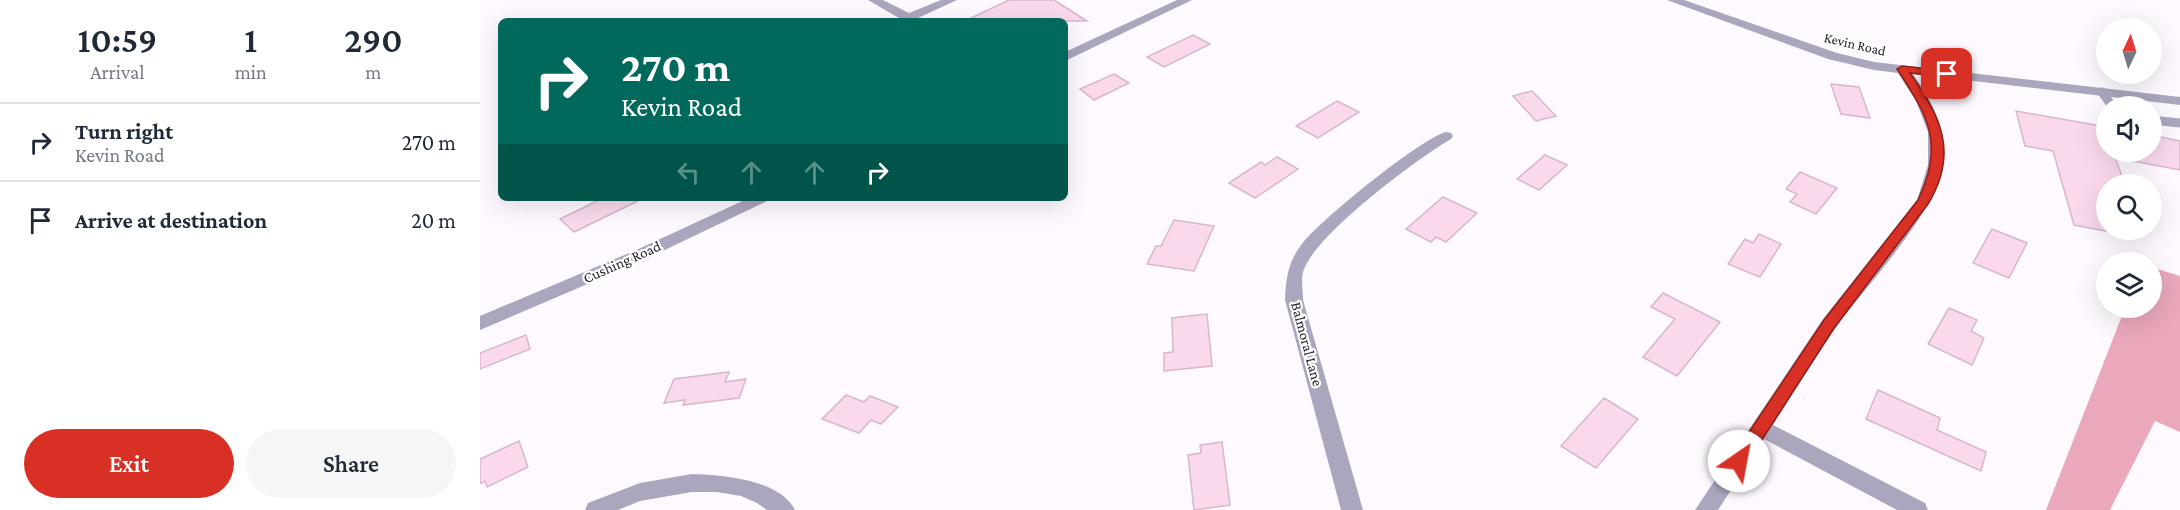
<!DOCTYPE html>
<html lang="en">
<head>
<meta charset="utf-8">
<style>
  body { margin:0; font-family:"Crimson Pro",serif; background:#f6f6f7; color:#1f2937; height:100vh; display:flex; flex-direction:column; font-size:22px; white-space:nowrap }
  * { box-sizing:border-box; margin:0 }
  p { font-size:20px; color:#747a83 }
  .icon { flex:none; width:33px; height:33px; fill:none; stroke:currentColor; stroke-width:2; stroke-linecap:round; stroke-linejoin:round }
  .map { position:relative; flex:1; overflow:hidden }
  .panel { display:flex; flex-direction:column; background:#fff; width:480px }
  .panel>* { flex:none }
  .top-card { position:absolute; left:18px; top:18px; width:570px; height:183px; border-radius:9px; box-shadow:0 6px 24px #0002; background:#00695c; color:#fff; overflow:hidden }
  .needle { width:39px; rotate:4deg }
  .fabs { position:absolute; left:1616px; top:18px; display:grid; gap:12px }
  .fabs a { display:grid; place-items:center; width:66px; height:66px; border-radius:50%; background:#fff; box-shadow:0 6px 24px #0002; font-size:30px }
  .pin { position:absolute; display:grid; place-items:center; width:51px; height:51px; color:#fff; margin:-26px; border-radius:12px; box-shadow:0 3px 9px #0006 }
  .me { position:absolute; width:66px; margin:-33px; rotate:33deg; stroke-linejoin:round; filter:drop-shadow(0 0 4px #0008) }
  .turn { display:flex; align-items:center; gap:21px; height:126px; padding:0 24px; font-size:27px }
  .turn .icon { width:78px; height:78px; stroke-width:2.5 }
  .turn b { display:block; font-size:42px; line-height:51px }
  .lanes { display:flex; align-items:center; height:57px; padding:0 24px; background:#0003; justify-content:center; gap:30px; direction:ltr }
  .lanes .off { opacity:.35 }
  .eta { display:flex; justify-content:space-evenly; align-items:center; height:102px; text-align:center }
  .eta b { font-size:36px; font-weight:600; line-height:42px }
  .button { display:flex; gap:12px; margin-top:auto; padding:12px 24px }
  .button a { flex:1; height:69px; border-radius:36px; background:#d93025; color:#fff; font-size:24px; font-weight:600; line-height:69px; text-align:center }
  .button a+a { background:#f6f6f7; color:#1f2937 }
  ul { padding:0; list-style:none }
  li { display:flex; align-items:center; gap:18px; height:78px; padding:0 24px; border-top:2px solid #e0e1e3 }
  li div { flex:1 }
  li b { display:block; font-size:22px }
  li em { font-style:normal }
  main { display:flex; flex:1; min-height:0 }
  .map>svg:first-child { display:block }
  .forest { fill:#eaa8ba }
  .building { fill:#fad9ed; stroke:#d7b7cb; stroke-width:1.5 }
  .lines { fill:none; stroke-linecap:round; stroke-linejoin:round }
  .service { stroke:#aca5be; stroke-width:9 }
  .minor { fill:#aca5be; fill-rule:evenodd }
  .route { fill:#d93025; stroke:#8d1f18; stroke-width:1.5 }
  .labels { text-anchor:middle; stroke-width:4.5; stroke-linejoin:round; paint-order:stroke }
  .far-street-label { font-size:14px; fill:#28202a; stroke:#fff }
  .street-label { font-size:15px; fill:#28202a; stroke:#fff }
</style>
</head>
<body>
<main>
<section class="panel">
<div class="eta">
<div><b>10:59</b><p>Arrival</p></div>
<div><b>1</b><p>min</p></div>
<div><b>290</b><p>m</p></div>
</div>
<ul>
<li><svg class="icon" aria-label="right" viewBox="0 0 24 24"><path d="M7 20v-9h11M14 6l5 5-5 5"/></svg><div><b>Turn right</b><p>Kevin Road</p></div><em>270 m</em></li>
<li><svg class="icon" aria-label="arrive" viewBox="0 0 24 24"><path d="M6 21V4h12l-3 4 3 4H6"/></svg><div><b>Arrive at destination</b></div><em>20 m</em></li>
</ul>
<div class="button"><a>Exit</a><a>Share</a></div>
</section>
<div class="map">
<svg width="1700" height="510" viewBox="0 0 1700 510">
  <rect width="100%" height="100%" fill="#fef9ff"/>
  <!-- forest -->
  <path class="forest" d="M1671,267L1700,276V432L1675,421L1630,510H1566L1645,308H1671Z"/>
  <!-- building -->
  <g class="building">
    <path d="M529,0H574L607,21H485Z"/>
    <path d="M713,35L730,44L684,67L667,57Z"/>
    <path d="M634,74L649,83L614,100L600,89Z"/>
    <path d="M1351,84L1379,87L1390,118L1361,114Z"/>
    <path d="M1052,91L1076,116L1056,121L1033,96Z"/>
    <path d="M857,101L879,112L838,138L816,126Z"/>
    <path d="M1536,111L1626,127V152H1633L1645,184H1626V231L1594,225L1573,151L1545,146Z"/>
    <path d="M1671,135L1700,141V170L1642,159L1643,152H1671Z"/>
    <path d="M1065,155L1087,165L1059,190L1037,179Z"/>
    <path d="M797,157L818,169L775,198L749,183L781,162L785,165Z"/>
    <path d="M1320,172L1357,188L1336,214L1310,202L1317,194L1306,189Z"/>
    <path d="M963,197L997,213L966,242L956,237L951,242L926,229Z"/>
    <path d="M123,198H164L94,232L80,219Z"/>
    <path d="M694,220L734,226L714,271L667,264L676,246H681Z"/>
    <path d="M1512,229L1547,243L1529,278L1493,263Z"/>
    <path d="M1279,234L1301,244L1280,277L1248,264L1265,239L1273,243Z"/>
    <path d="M1183,293L1240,322L1197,376L1163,357L1195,319L1171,307Z"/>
    <path d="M1469,308L1497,320L1491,331L1504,338L1492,365L1448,344Z"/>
    <path d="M727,314L732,366L684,371V353L693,352L692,318Z"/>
    <path d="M46,335L50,349L0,369V353Z"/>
    <path d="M249,372L245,382L266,379L259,398L203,405L205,400L184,403L194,379Z"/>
    <path d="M1398,390L1460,418L1457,430L1506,452L1501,471L1386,419Z"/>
    <path d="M366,395L384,402L390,396L418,407L401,424L391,420L379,433L342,419Z"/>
    <path d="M1124,398L1158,419L1116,468L1081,446Z"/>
    <path d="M39,441L48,467L7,487L5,481L0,484V459Z"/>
    <path d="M742,442L750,505L714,510L708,455L721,453L720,445Z"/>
  </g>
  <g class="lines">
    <!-- service -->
    <g class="service">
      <path d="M1622,92L1632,106"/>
      <path d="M1671,120L1700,123"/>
    </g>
    <!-- minor -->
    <g class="minor">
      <path d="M388,0H403L429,13L461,0H477L438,18L440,21H424Z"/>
      <path d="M697,0H712L585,61V52Z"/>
      <path d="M1187,0H1204L1357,53L1394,62L1700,97V105L1433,74C1452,101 1467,129 1463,163C1458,212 1385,286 1355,329C1333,361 1313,393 1293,425L1445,503L1448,510H1417L1284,439L1238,510H1215L1343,319L1437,200L1448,165V132L1436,101L1418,73L1394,70L1348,59Z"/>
      <path d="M966,132L971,133L973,136L971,139C938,158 833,236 823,272C821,280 823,291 823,300L883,510H861L805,300C806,278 808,262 822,244C838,222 941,138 966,132Z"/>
      <path d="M269,198H290L287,201L166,259L0,330V316L154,251Z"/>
      <path d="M212,474C241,475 300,479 315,510H287L277,503L261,496L237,492H212L160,501L138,510H105L108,503L160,483Z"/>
    </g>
  </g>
  <!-- route -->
  <path class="route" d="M1422,66L1467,71L1472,74L1467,77L1430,73C1461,117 1479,153 1448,204L1354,328L1265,466L1259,468L1253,466L1250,461L1253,456L1344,320L1438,200C1465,144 1448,116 1417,69Z"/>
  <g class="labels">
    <!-- far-street labels -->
    <g class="far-street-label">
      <text transform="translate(1375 44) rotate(13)" y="5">Kevin Road</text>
    </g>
    <!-- street labels -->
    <g class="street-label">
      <text transform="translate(142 262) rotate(-24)" y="5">Cushing Road</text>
      <text transform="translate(827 344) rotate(75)" y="5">Balmoral Lane</text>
    </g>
  </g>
</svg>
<div class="fabs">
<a><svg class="needle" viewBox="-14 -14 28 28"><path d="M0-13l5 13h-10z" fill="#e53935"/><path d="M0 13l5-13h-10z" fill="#747a83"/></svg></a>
<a><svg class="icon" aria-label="sound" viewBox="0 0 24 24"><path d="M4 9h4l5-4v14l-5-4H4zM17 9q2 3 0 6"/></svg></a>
<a><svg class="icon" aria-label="search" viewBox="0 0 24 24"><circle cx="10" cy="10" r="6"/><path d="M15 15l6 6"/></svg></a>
<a><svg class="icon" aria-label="layers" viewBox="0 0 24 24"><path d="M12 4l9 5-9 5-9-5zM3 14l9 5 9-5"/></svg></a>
</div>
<div class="pin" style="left:1467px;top:74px;background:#d93025"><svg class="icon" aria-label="arrive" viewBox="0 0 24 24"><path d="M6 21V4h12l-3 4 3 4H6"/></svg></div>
<svg class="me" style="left:1259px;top:461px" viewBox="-20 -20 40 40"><circle r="19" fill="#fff"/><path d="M0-13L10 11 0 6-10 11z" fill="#d93025"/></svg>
<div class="top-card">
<div class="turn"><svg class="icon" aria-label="right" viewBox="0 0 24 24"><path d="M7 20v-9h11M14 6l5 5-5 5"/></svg><div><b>270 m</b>Kevin Road</div></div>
<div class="lanes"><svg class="icon off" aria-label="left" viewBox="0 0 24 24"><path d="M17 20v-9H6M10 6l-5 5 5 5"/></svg><svg class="icon off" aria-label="ahead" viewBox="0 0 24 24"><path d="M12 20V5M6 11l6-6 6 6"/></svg><svg class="icon off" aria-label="ahead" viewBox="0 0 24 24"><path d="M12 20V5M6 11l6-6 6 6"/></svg><svg class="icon" aria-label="right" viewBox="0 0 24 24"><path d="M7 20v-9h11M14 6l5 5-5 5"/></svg></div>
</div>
</div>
</main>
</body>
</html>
